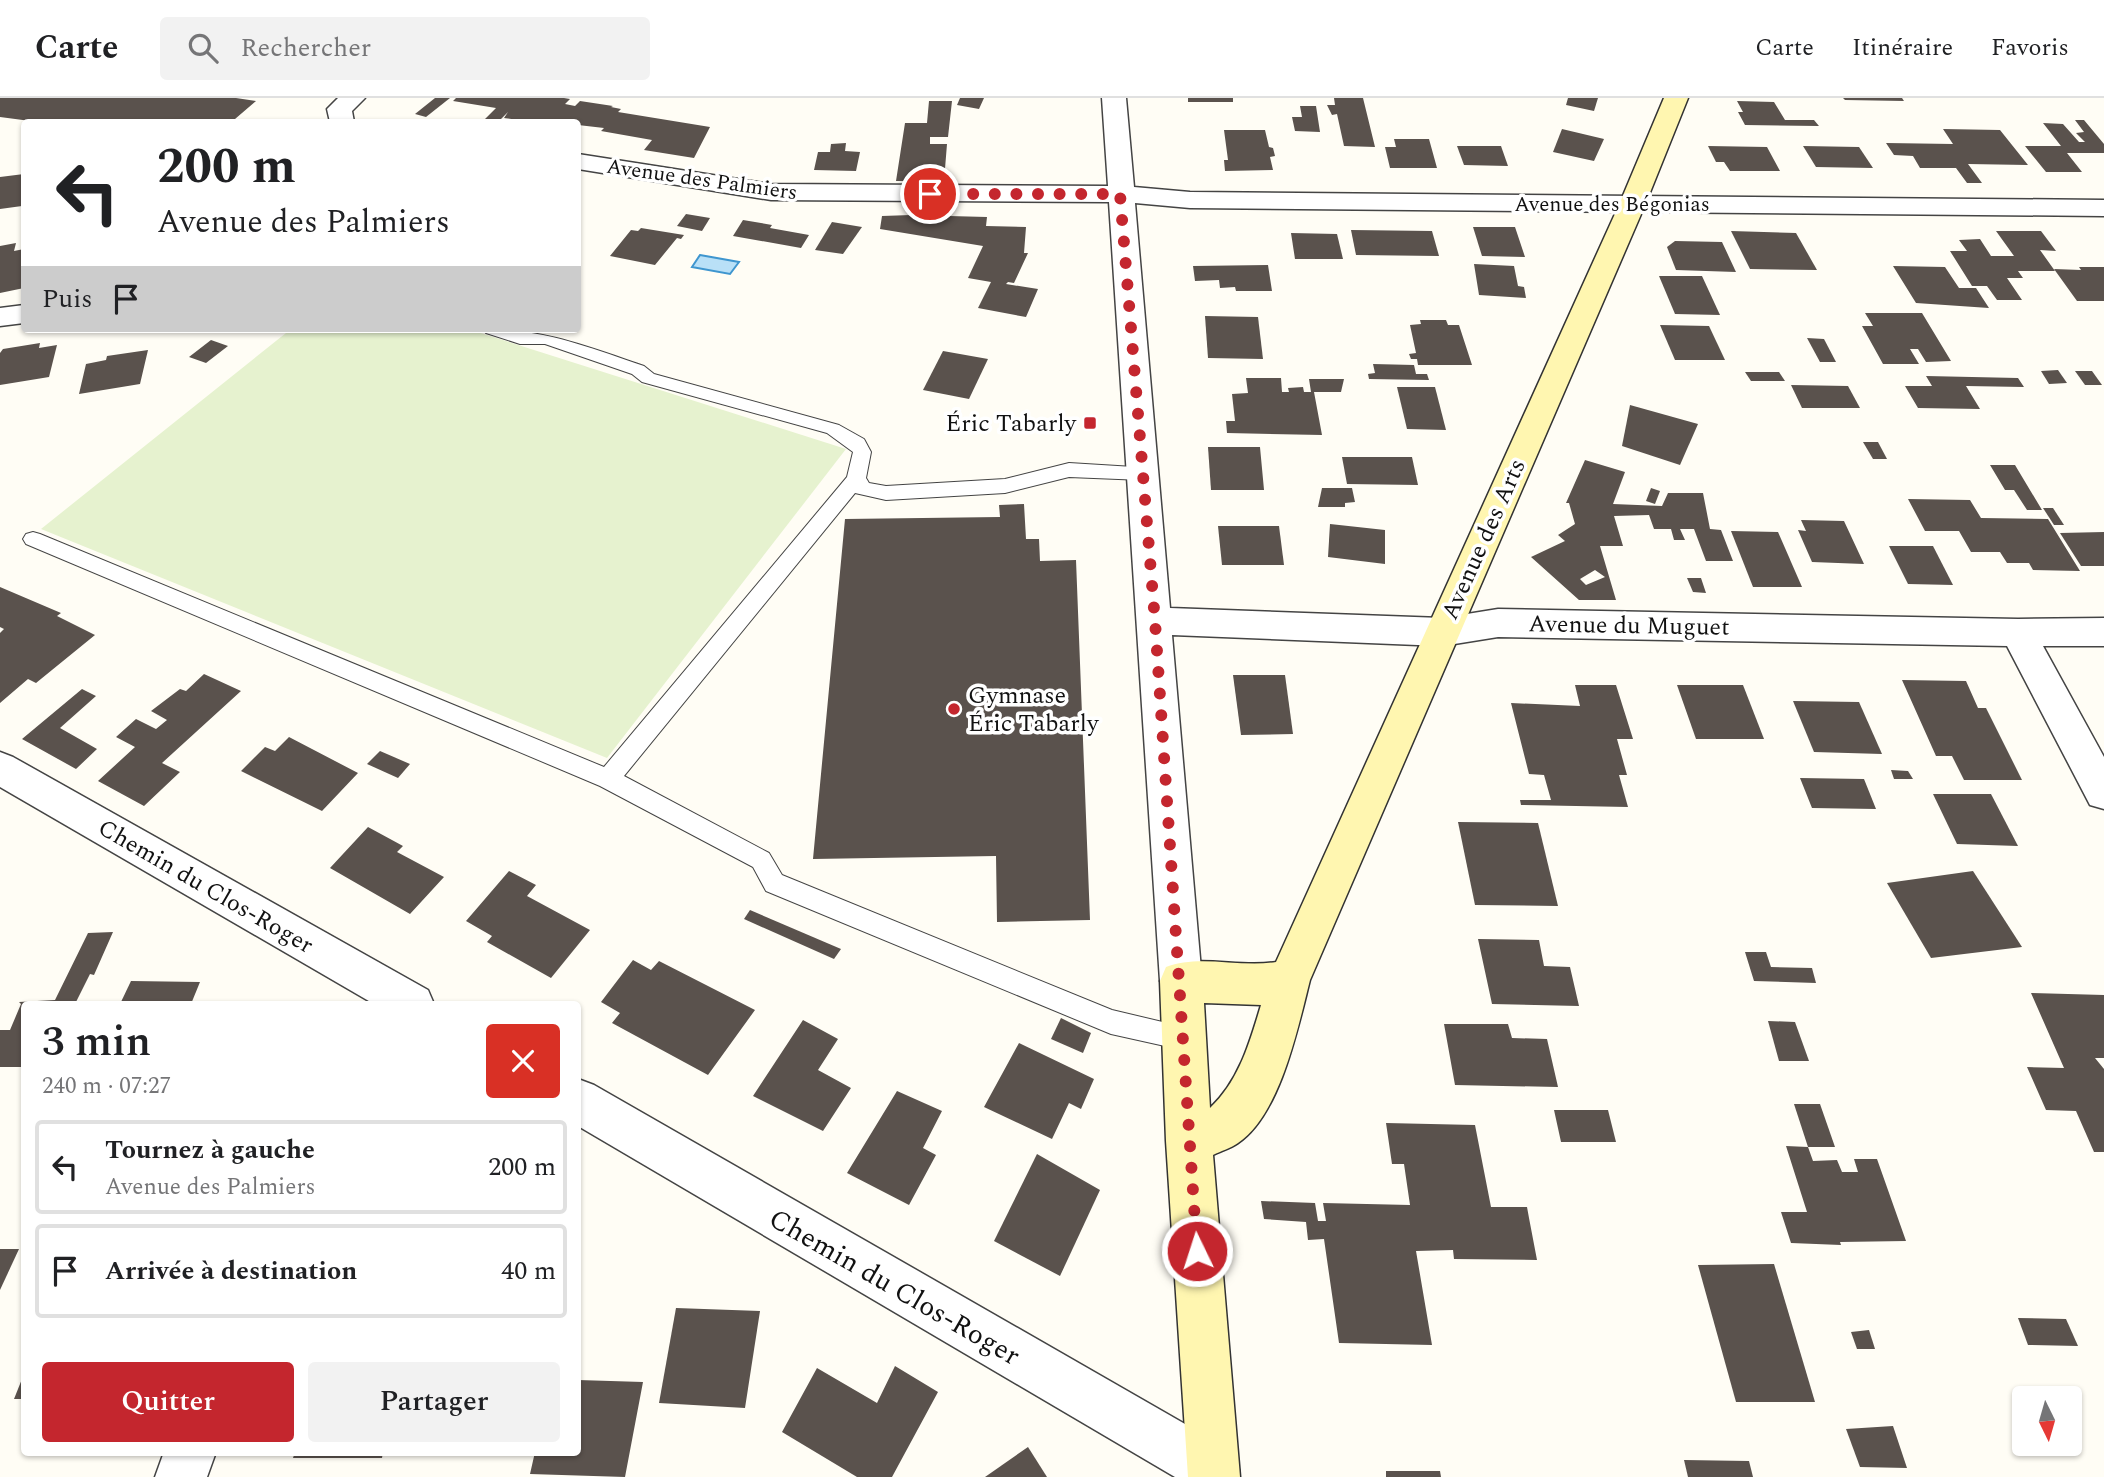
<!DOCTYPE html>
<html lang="fr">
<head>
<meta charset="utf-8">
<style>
  body { margin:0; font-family:Spectral,serif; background:#f2f2f2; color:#202124; height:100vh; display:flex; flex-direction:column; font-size:26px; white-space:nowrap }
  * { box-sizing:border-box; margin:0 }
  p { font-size:23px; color:#757577 }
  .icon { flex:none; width:38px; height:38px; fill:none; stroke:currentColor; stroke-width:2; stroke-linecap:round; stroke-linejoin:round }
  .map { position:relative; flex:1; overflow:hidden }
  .drawer { position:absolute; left:21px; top:903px; width:560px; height:455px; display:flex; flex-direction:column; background:#fff; border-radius:7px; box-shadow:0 2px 5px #0004 }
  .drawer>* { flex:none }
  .guide { position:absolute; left:21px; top:21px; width:560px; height:214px; border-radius:7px; box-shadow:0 2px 5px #0004; background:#fff; color:#202124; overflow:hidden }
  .needle { width:46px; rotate:175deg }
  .controls { position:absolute; left:2012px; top:1288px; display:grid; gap:14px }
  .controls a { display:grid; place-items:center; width:70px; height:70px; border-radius:7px; background:#fff; box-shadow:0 2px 5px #0004; font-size:35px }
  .pin { position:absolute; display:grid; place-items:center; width:60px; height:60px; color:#fff; margin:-30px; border:4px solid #fff; border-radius:50%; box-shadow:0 2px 7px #0007 }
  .me { position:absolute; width:77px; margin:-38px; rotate:356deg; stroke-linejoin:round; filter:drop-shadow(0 0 5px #0008) }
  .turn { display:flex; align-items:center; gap:24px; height:147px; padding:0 21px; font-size:32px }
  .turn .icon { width:91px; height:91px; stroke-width:2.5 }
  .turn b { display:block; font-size:49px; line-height:60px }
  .then { display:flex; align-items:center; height:66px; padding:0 21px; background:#0003; gap:14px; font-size:26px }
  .round { display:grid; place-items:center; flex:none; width:74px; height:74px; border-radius:7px; background:#f2f2f2 }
  .summary { display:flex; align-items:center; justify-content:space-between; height:119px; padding:0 21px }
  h1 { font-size:42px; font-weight:600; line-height:52px }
  .action { display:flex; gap:14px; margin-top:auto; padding:14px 21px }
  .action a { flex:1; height:80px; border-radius:7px; background:#c4262e; color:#fff; font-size:28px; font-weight:600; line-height:80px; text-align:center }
  .action a+a { background:#f2f2f2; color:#202124 }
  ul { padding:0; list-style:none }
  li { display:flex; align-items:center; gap:21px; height:94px; margin:0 14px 10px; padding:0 7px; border:4px solid #e0e0e0; border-radius:7px }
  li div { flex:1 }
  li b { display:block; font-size:26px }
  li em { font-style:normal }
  header { display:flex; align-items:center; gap:42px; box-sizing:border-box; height:98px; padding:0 35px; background:#fff; border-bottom:2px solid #e0e0e0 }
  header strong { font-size:33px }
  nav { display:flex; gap:38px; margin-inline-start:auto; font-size:24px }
  .search { width:490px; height:63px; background:#f2f2f2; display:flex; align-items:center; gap:18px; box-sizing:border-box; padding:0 24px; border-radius:7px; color:#757577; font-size:26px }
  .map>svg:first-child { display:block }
  .pitch { fill:#e6f2cf }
  .water { fill:#b9e0f7; stroke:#3f96cf; stroke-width:2 }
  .building { fill:#5a524d; fill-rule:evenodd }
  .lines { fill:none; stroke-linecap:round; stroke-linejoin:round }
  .lane-casing { stroke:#444; stroke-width:2 }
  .street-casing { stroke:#444; stroke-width:3 }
  .secondary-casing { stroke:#333; stroke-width:3 }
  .lane { fill:#fff; fill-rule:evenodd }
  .street { fill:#fff; fill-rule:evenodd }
  .secondary { fill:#fff6b0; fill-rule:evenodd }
  .route { stroke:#c4262e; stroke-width:12; stroke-dasharray:0 21.6 }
  .poi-dot { fill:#c4262e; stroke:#fff; stroke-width:2.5 }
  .labels { text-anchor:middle; stroke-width:7; stroke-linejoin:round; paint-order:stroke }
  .far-street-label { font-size:21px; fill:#111; stroke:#fff }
  .poi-label { font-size:24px; fill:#111; stroke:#fff; text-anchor:end }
  .street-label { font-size:24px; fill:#111; stroke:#fff }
  .near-street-label { font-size:28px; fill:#111; stroke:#fff }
</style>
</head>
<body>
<header>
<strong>Carte</strong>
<div class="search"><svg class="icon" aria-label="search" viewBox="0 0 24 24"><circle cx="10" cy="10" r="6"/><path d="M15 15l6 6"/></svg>Rechercher</div>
<nav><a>Carte</a><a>Itinéraire</a><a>Favoris</a></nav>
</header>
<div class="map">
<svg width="2104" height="1379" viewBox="0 0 2104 1379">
  <rect width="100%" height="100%" fill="#fffdf5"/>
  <!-- pitch -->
  <path class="pitch" d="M291,231H468L846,351L607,660L41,431Z"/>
  <!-- water -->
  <path class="water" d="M700,157L739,164L730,176L692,169Z"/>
  <!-- building -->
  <g class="building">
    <path d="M0,0H236L256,3L235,21L246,24H38L0,19Z"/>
    <path d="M435,0H450L426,19L415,16Z"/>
    <path d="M456,0H564L570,1L565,6L575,8L580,3L613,8L611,9L621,11L618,14L710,29L694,60L644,52L652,42L601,33L604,30L578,27V24L551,22L549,24H532L504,20L508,14L498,24H482L496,10L453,3Z"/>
    <path d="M960,0H984L979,11L957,7Z"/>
    <rect x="1188" y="0" width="45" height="4"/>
    <path d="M1334,0H1363L1375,49L1344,48L1337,16L1332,17L1327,7H1335Z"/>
    <path d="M1568,0H1598L1594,13L1566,7Z"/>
    <path d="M1843,0H1902L1904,3L1845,2Z"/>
    <path d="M929,3H952L948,39H930V46H947L944,83H896L905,25H927Z"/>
    <path d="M1737,3L1774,4L1785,22H1814L1819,28L1745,27L1738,14H1743Z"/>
    <path d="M1300,8H1316L1320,34L1295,33L1292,19H1302Z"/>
    <path d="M2075,22H2084L2104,46V55H2067L2082,74H2046L2025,48H2061L2043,25L2063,26L2079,44H2085L2076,35L2084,34Z"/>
    <path d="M1562,31L1604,41L1594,63L1553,54Z"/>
    <path d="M1943,31L2000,32L2028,67L1968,66L1982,85H1967L1956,70H1920L1913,58L1894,57L1886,45L1953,46Z"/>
    <path d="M1224,32H1265L1269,49L1273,50L1275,58L1270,59L1273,72L1225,73L1224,62H1228Z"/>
    <path d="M1394,41H1429L1437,70H1390L1385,49H1396Z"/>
    <path d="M846,45L845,53L860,54L856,73L814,72L818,54H830L831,46Z"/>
    <path d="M1457,48H1501L1508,68L1464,67Z"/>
    <path d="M1708,48L1767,49L1780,73H1730L1724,64H1716Z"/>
    <path d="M1803,48L1859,49L1873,70L1816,69Z"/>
    <path d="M24,76L22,108L0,111V79Z"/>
    <path d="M686,116L710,120L702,133L677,128Z"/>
    <path d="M911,117L987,119L986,128L1026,129L1024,155H1028L1014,185L1008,184L1006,186L1038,191L1026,219L978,210L991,184L968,180L983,148L880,131L882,118Z"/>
    <path d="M743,122L772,127L770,130L809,137L801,150L733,138Z"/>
    <path d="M832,124L862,129L843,156L815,152Z"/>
    <path d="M1473,129H1515L1525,159L1482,158Z"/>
    <path d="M641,130L684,137L681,141L677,140L655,167L610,158L631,132L638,133Z"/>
    <path d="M1351,132L1432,133L1439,158L1356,157Z"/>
    <path d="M1731,133L1796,135L1817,172L1750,171Z"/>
    <path d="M1996,133H2041L2056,153L2040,152L2055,173H2018L2023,180H2007L2022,202H1997L1987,188H1972L1950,153H1967L1959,142L1980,141L1991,158H2014Z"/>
    <path d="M1291,135L1337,136L1343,161H1295Z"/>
    <path d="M1675,143L1722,144L1736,174L1676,172L1667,149Z"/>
    <path d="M16,145L14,153L24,151V190L0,195V148Z"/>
    <path d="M1474,166L1514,168L1518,188L1524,189L1526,200L1479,197Z"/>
    <path d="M1268,167L1272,193H1236L1235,189L1220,190L1219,182L1195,183L1193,168Z"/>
    <path d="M1893,168L1945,169L1959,190H1976L1989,210L1916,205Z"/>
    <path d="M2079,169H2104V203H2077L2054,171L2081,172Z"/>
    <path d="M1659,178H1702L1720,217L1675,216Z"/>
    <path d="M1865,215H1922L1951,263L1926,264L1918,251H1910L1919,266H1883L1862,228H1873Z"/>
    <path d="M1205,218L1258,219L1263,261L1208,260Z"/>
    <path d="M1420,222H1446L1448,227H1459L1472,267H1418L1417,261H1411L1409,256L1416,255L1410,227L1421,226Z"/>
    <path d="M1660,227L1709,228L1725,262H1675Z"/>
    <path d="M1807,240L1824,241L1836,264H1820Z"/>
    <path d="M211,242L228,248L206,265L189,259Z"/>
    <path d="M40,245L39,250L57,247L49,279L0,287V255L3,251Z"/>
    <path d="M148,252L140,286L79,296L86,266L106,262L107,258Z"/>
    <path d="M943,253L988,261L969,301L923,292Z"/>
    <path d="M1373,266L1414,267L1416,276H1427L1429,282L1369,281L1368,276L1375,275Z"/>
    <path d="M2058,272L2067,285L2049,286L2041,273Z"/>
    <path d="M2075,273H2092L2102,287H2085Z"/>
    <path d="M1745,274H1779L1785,283H1751Z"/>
    <path d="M1926,278L2018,280L2024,289L1966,288L1980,311L1918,310L1905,288H1932Z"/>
    <path d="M1246,280H1281L1282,294H1289L1288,290L1303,289L1304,294H1311L1309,281H1344L1341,294H1314L1322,337L1227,335L1226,323H1235L1232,296L1248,295Z"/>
    <path d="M1791,287L1848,288L1860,310H1802Z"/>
    <path d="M1397,289H1435L1446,332L1407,331Z"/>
    <path d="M1630,307L1698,326L1680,367L1622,348Z"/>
    <path d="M1863,344H1878L1887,361H1873Z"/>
    <path d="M1208,349H1260L1264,392H1211Z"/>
    <path d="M1342,359H1412L1418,387L1347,386Z"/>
    <path d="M1585,362L1625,374L1613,406L1662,408L1668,395H1703L1710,431L1721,432L1733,463H1706L1694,431H1680L1685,442H1674L1671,431H1654L1649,417L1614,418L1623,448H1600L1616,502H1579L1531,459L1565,443L1558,437L1575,426L1569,405H1566ZM1595,472L1605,479L1586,487L1580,481Z"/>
    <path d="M1990,367H2015L2042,412H2027L2014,392H2005Z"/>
    <path d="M1322,390H1352L1355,404L1345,405V409H1318Z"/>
    <path d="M1651,390L1660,393L1655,406L1646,403Z"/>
    <path d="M1908,401L1970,402L1981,420L2048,421L2080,473L2033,472L2029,465H2007L2000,454H1971L1959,433H1925Z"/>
    <path d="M1024,406L1026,441H1039L1040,463L1076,462L1090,822L997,824L996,758L813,761L845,421L1000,419L999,407Z"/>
    <path d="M2043,410H2053L2064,427H2054Z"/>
    <path d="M1801,422L1844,423L1864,466L1812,464L1798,432L1806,433Z"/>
    <path d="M1330,426L1385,432V466L1328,459Z"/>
    <path d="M1218,428H1279L1284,467H1222Z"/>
    <path d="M1731,433L1778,434L1802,489H1753Z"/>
    <path d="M2104,434V468H2081L2060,435Z"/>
    <path d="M1889,448H1933L1953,487L1908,486Z"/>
    <path d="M1687,480H1701L1706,495L1693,494Z"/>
    <path d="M0,489L61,515L57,518L95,537L36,585L28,581L0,605V535L4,531L0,529Z"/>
    <path d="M204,576L241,593L162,665L180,674L144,708L98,683L135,649L116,639L136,621L156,631L167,622L151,613L180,591L186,593Z"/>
    <path d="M1233,577H1285L1293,636L1241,637Z"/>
    <path d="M1902,582L1966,583L1978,610H1986L2022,682H1964L1952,658H1936Z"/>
    <path d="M1575,587H1616L1633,641H1617L1627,677H1619L1628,709L1521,707L1520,702H1551L1544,677L1529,676L1511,605L1580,608Z"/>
    <path d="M1677,587H1743L1764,641H1696Z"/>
    <path d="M82,591L96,598L60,630L97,651L76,671L22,641Z"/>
    <path d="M1793,603L1859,604L1882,656L1814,654Z"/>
    <path d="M289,639L358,675L322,713L241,673L265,649L275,653Z"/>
    <path d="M380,653L410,666L398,680L367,666Z"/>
    <path d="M1891,672L1908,673L1913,681H1894Z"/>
    <path d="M1800,680L1864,681L1876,711L1812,710Z"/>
    <path d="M1933,696H1991L2018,748L1957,746Z"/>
    <path d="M1458,724L1538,725L1558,808L1475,807Z"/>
    <path d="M368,729L403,748L397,754L444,779L410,816L330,770Z"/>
    <path d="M509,773L536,787L527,798L590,832L551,880L487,844L492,838L466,823Z"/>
    <path d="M1973,773L2022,849L1931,860L1887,785Z"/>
    <path d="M750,812L841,851L834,861L744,821Z"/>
    <path d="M113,834L94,877L90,876L75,906H24V964L22,969H0V932H10L21,906L19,904L55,902L88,835Z"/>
    <path d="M1478,841L1539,842L1544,868L1570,869L1579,908L1492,906Z"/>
    <path d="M1745,854H1766L1771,869L1812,870L1816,885L1754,883Z"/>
    <path d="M633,862L651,872L659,863L755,912L708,977L612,925L620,915L601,904Z"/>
    <path d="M131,883L200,884L191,906H120Z"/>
    <path d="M2031,895L2104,897V960H2095L2104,971V1054H2094L2076,1013L2046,1012L2027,969L2064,970Z"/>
    <path d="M1061,920L1091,935L1083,955L1051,941Z"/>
    <path d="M803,922L838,941L818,972L851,990L823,1033L753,998Z"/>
    <path d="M1768,923L1795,924L1809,963H1779Z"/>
    <path d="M1444,926H1508L1512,940L1547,941L1558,989L1455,987Z"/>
    <path d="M1019,945L1094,981L1081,1011L1069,1005L1052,1041L984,1009Z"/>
    <path d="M897,993L942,1013L923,1050L936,1057L909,1107L847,1075Z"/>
    <path d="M1794,1006H1820L1835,1049H1808Z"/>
    <path d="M1554,1012H1608L1616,1044H1561Z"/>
    <path d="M1386,1025L1475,1027L1491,1109H1527L1529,1120L1537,1162L1454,1161L1453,1152L1416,1153L1432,1247L1339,1245L1324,1141L1308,1142L1306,1124L1264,1121L1261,1103L1315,1105L1318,1123H1326L1323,1105L1410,1107L1404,1066H1392Z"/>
    <path d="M1786,1048L1808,1049L1813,1063L1837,1062L1842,1074H1858L1854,1061H1877L1906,1143L1840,1144L1841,1147L1791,1145L1781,1114H1807Z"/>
    <path d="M1037,1056L1100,1092L1060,1178L994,1143Z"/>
    <path d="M0,1151H19L0,1192Z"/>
    <path d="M1774,1166L1815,1304H1736L1698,1167Z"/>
    <path d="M676,1210L760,1213L745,1310L659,1305Z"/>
    <path d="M2018,1220L2066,1221L2078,1248L2028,1247Z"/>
    <path d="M1869,1232L1875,1251H1857L1851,1234Z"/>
    <path d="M895,1268L938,1294L892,1379H857L782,1334L817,1270L877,1305Z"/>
    <path d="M24,1276V1301H14Z"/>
    <path d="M578,1282L643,1284L625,1379L530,1376L535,1354H578Z"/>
    <path d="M1893,1328L1907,1370L1860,1369L1846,1331Z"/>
    <path d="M1028,1349L1047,1379H985Z"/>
    <path d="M295,1354H383L382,1360H293Z"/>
    <path d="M1684,1362L1749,1363L1753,1379H1688Z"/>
    <path d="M1386,1373H1440L1441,1379H1386Z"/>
  </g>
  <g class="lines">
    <defs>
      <path id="lane" d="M483,231C544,231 588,249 644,268L654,276L839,327L864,341L871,354L866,380L869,385L886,388L1005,381L1069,365L1150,370L1152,375L1150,380L1143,382L1069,379L1005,395L886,402L855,395L624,678L769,755L782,777L1112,912L1192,931L1196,940L1192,949L1183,952L1111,936L766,793L753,769L600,688L26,446L23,441L26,436L33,434L40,436L604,669L847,379L853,354L827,335L642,284L632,276L545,246H520L486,235Z"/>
      <g id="street">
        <path d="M338,0H365L352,13L354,24H330L327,11Z"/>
        <path d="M1102,0H1126L1134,89L1190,94L2104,102V118L1190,110L1135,105L1170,510L1442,520L1498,511L2018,521L2104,520V548H2043L2104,659V711L2090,707L2007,548L1498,539L1442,548L1172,537L1202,883L1196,897L1181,903L1166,897L1160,883L1109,104L771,102L578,71V56L771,86L1108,88Z"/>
        <path d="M24,207V225L0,228V210Z"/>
        <path d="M0,654L13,659L428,892L434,906H374L0,689Z"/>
        <path d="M578,981L594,987L1232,1353L1239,1372L1236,1379H1175L578,1028Z"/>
        <path d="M164,1354H216L207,1379H155Z"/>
      </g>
      <path id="secondary" d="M1664,0H1688L1645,107L1310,882C1298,929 1280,1017 1238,1045C1231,1050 1221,1053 1213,1057L1240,1379H1188L1166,1043L1160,883L1166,869C1199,856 1240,870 1276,864L1619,107ZM1204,905L1261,907C1250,944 1239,983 1210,1010Z"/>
    </defs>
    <!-- lane casing -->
    <use href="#lane" class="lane-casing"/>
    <!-- street casing -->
    <use href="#street" class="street-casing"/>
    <!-- secondary casing -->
    <use href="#secondary" class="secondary-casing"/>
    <!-- lane -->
    <use href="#lane" class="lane"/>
    <!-- street -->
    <use href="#street" class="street"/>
    <!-- secondary -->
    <use href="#secondary" class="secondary"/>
  </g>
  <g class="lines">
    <!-- route -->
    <path class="route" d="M930,96H1120L1155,523L1197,1153"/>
  </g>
  <!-- markers -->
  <g class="poi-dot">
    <rect x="1083" y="318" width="14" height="14" rx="3.5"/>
    <circle cx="954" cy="611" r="7"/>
  </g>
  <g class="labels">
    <!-- far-street labels -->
    <g class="far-street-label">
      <text transform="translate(702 81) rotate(8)" y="7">Avenue des Palmiers</text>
      <text x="1612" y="113">Avenue des Bégonias</text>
    </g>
    <!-- poi labels -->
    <g class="poi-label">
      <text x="1076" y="333">Éric Tabarly</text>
      <text x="968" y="605" text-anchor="start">Gymnase<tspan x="968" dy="28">Éric Tabarly</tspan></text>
    </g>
    <!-- street labels -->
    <g class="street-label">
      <text transform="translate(1483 441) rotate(-66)" y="8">Avenue des Arts</text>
      <text transform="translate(1629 527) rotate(1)" y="8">Avenue du Muguet</text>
      <text transform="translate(206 788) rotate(30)" y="8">Chemin du Clos-Roger</text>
    </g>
    <!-- near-street labels -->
    <g class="near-street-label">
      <text transform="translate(895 1188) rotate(30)" y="10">Chemin du Clos-Roger</text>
    </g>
  </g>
</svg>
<div class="controls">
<a><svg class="needle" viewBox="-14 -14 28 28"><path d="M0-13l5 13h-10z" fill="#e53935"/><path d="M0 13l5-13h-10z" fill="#757577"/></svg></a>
</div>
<div class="pin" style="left:930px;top:96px;background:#d93025"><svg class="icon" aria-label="arrive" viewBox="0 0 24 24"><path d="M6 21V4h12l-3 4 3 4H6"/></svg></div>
<svg class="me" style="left:1197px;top:1153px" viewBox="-20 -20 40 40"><circle r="17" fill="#c4262e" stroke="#fff" stroke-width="3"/><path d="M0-11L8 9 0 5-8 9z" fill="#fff"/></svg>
<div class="guide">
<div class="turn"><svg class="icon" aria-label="left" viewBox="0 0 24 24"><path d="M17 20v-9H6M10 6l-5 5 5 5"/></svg><div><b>200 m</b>Avenue des Palmiers</div></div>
<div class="then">Puis<svg class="icon" aria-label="arrive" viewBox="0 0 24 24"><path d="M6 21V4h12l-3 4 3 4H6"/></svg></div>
</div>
<section class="drawer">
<div class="summary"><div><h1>3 min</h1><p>240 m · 07:27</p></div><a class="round" style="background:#d93025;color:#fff"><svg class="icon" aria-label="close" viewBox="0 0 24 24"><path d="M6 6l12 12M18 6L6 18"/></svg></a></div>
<ul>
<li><svg class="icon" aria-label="left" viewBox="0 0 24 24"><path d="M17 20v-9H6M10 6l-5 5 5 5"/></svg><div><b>Tournez à gauche</b><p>Avenue des Palmiers</p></div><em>200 m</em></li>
<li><svg class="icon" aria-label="arrive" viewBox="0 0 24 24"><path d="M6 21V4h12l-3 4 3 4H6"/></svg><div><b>Arrivée à destination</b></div><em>40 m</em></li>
</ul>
<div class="action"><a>Quitter</a><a>Partager</a></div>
</section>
</div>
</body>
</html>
